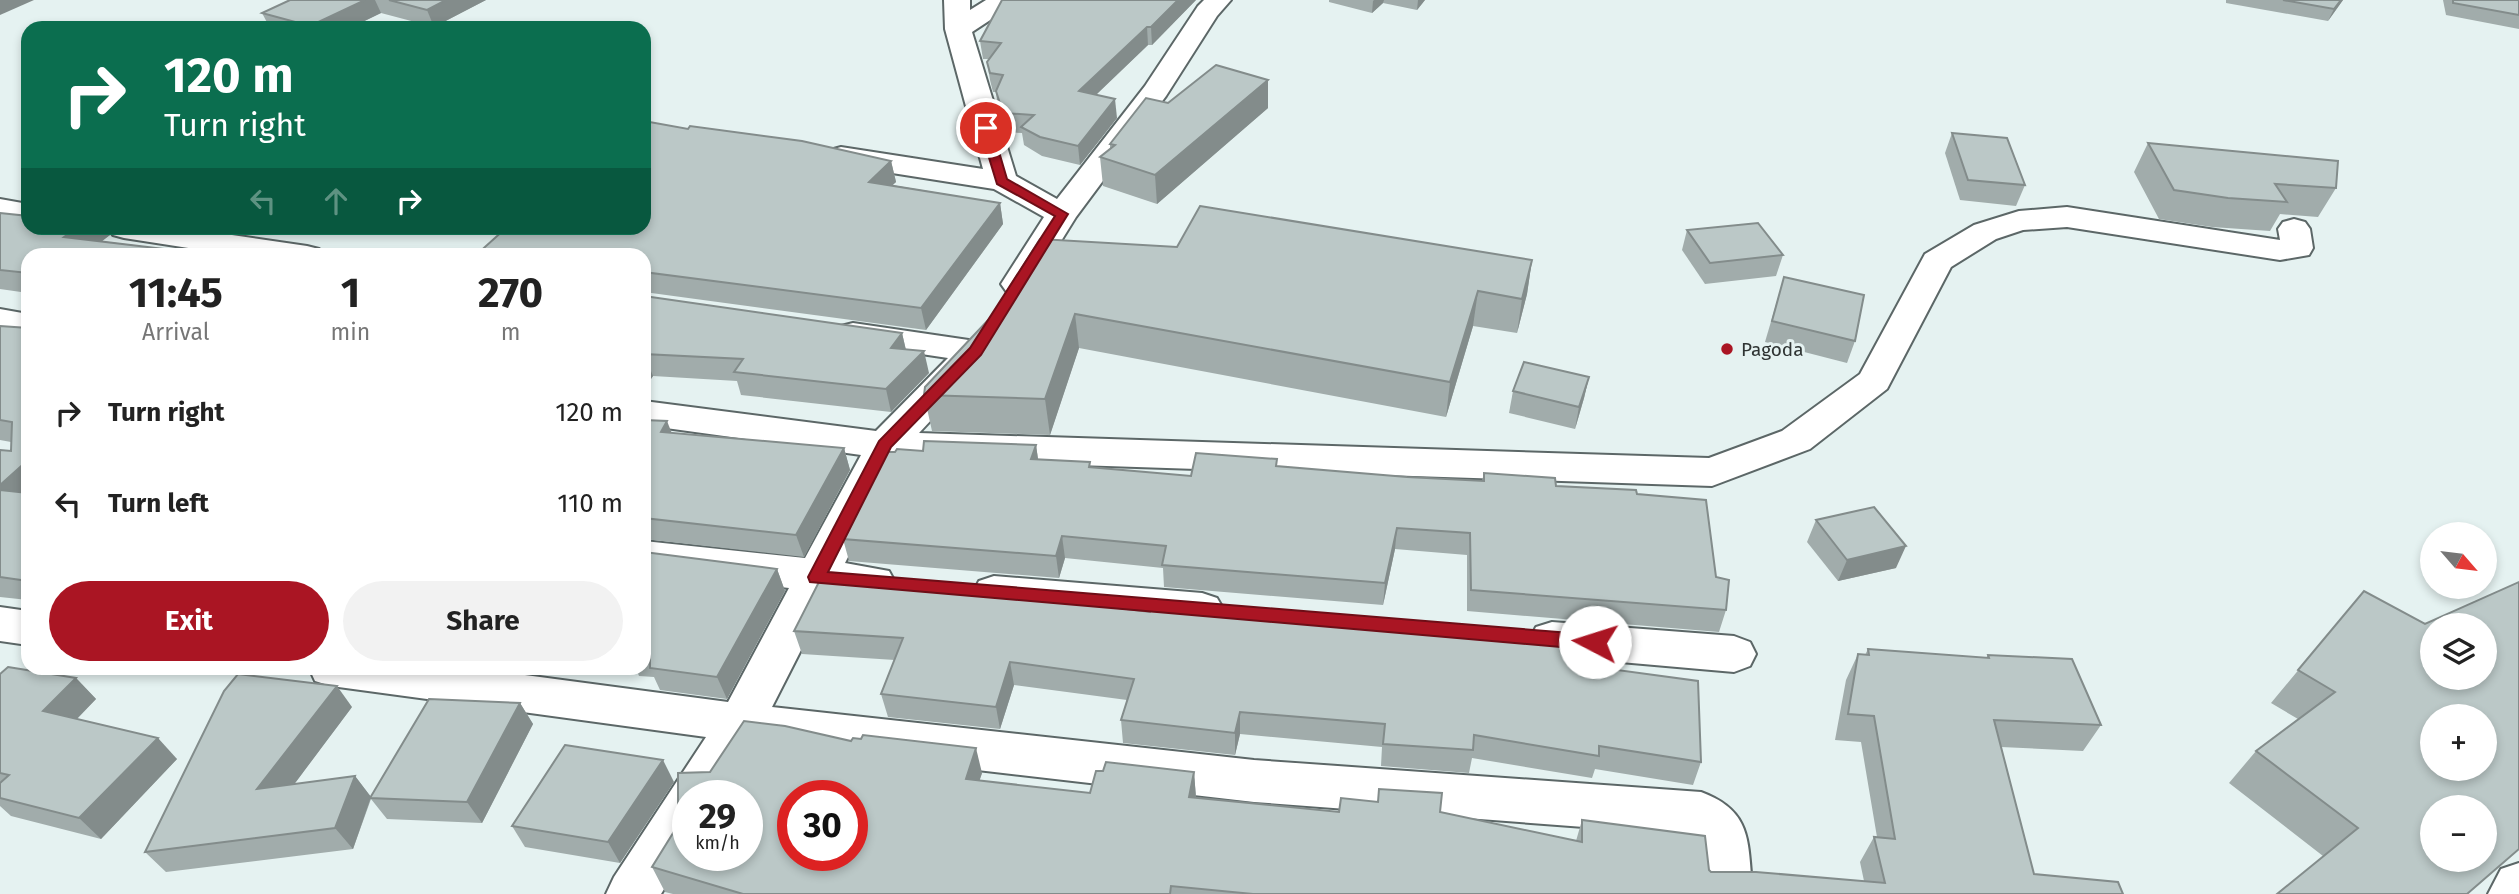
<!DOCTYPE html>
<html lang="en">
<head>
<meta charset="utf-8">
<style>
  body { margin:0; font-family:"Fira Sans",sans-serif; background:#f2f2f2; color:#222; height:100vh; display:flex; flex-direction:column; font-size:26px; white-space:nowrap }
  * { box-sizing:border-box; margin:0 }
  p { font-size:23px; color:#767676 }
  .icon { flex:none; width:38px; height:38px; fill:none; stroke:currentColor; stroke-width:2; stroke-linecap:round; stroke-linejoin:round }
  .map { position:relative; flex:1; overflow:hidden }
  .sheet { position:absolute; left:21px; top:248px; width:630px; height:427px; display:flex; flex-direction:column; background:#fff; border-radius:21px; box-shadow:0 4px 10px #0003 }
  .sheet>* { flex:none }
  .guide { position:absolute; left:21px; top:21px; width:630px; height:214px; border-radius:21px; box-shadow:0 4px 10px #0003; background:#0b6e4f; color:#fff; overflow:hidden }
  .needle { width:46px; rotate:118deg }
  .fabs { position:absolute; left:2420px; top:522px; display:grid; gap:14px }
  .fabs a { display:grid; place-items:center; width:77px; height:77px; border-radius:50%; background:#fff; box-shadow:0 4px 10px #0003; font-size:35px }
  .speed { position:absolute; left:672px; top:780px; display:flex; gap:14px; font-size:35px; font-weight:700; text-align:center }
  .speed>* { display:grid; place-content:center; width:91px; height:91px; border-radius:50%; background:#fff; box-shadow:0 4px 10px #0003; line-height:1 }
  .speed small { font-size:18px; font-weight:400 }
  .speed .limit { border:10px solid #d22; background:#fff; color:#111 }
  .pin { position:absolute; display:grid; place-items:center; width:60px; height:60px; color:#fff; margin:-30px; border:4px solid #fff; border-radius:50%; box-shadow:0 2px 7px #0007 }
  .me { position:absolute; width:77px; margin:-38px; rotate:275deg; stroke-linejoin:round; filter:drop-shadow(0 0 5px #0008) }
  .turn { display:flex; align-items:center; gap:24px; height:147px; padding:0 28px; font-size:32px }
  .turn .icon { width:91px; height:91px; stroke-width:2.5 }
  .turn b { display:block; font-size:49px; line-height:60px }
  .lanes { display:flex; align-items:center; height:66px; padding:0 28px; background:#0003; justify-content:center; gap:35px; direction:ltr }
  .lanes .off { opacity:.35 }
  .eta { display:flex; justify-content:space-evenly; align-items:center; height:119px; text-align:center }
  .eta b { font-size:42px; font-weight:700; line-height:49px }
  .primary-button { display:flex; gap:14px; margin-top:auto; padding:14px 28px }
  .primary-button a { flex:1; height:80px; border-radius:42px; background:#aa1523; color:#fff; font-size:28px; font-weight:700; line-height:80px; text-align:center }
  .primary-button a+a { background:#f2f2f2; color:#222 }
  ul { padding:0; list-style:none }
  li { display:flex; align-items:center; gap:21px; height:91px; padding:0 28px }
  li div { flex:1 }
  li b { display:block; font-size:26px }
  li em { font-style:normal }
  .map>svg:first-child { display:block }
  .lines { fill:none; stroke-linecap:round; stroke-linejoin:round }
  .minor-casing { stroke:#5c6767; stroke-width:4 }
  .minor { fill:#fff; fill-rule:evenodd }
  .wall { fill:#a1acab }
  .shaded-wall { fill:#838c8b }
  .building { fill:#bbc8c7; stroke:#838c8b; stroke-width:2; fill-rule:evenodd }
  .route { fill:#aa1523; stroke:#6e0e17; stroke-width:2 }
  .poi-dot { fill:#aa1523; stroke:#e5f2f1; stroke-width:2.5 }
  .labels { text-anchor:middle; stroke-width:6; stroke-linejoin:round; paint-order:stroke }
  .poi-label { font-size:19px; fill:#2f3433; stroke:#e5f2f1; text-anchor:start }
</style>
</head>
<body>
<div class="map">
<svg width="2519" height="894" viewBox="0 0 2519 894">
  <rect width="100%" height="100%" fill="#e5f2f1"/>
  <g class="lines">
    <defs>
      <g id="minor">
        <path d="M944,0H970V10L986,0H1017L1013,5L972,32L1016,176L1057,199L1145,86L1198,6L1204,0H1231L1217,16L1166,96L1076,217L1030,291L1018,294L1006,291L1001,284L1044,217L994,189L841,165L830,162L826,156L830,150L841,147L983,169L945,29Z"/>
        <path d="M0,199L28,204V222L0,217Z"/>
        <path d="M2067,207L2280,240L2278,229L2283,222L2294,219L2305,222L2310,229L2313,248L2309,255L2280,260L2067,227L2023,230L1996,239L1951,267L1887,389L1810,449L1712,486L897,459L845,563L889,571L895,582L889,593L874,598L830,593L772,707L1254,760L1701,792C1755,812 1747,845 1753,894H1701L1696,839L1690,835L1254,802L753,744L720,796H688V850L661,894H606L614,877L706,737L331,686L315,681L309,668H472L728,702L789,588L644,571V541L805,558L861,455L644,425V401L876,431L948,358L841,342L835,334L841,326L853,323L989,343L994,351L989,359L978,362L980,365L975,373L919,433L1709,458L1782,431L1860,374L1925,254L1974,225L2019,211Z"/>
        <path d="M108,228H184L307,246L319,249L323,256H240L124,238L113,235Z"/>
        <path d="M0,309L28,314V336L0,331Z"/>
        <path d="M994,576L1202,593L1217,598L1224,610L1217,622L1202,627L994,608L979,603L973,592L979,581Z"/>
        <path d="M0,607L28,611V645L0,641Z"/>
        <path d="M1552,622L1734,636L1750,642L1756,654L1750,666L1734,672L1552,656L1536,651L1530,639L1536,627Z"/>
        <path d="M2519,863V894H2488L2501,869Z"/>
      </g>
    </defs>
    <!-- minor casing -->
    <use href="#minor" class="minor-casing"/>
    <!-- minor -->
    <use href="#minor" class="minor"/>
  </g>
  <!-- wall -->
  <g class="wall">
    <path d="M290,0H486L434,27L381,13L350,28H270L262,13Z"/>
    <path d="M1002,0H1196L1152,45H1148L1096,95L1117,118L1080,165L1042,156L1024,145L1022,133L1005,132L998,109L996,92H993L990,80L987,62L989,59H983L980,41Z"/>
    <path d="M1329,0H1425L1417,10L1383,3L1372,13L1329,2Z"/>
    <path d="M2226,0H2343L2328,21L2226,3Z"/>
    <path d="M2443,0H2519V29L2446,15Z"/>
    <path d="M1168,103L1268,108L1157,204L1103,186L1100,157L1110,149V144Z"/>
    <path d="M1952,133L2025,185L2016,206L1960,200L1945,153Z"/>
    <path d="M2148,143L2336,188L2318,217L2280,214L2270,231L2212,227L2159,219L2134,172Z"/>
    <path d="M891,161L896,182L892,185L1000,203L1003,224L926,330L644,292V256Z"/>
    <path d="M0,213L110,235L101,241L206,254L208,256H28V293L0,289Z"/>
    <path d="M1687,230L1783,255L1776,276L1705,284L1682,250Z"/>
    <path d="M1177,247L1532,260L1527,294L1517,333L1473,326L1446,417L1079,348L1050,435L932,431L924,395L996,318Z"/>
    <path d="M1784,277L1855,341L1847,363L1765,342Z"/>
    <path d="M644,296L902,333L906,350L929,373L891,412L741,395L737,381L653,376L646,386H644Z"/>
    <path d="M0,326L28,328V600L0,597V450L11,451V442L0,440Z"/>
    <path d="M1589,377L1584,398L1575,429L1509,413L1513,391Z"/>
    <path d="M644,420L671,433L844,448L850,470L804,557L644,539Z"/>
    <path d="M1036,445L1038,459L1090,462V467L1191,476L1276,466L1407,477L1482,481L1484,473L1556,486L1637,494L1716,577L1726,610L1719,632L1467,611V555L1395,549L1383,605L1164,587L1163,568L1065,558L1059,578L849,561L843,539L895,452Z"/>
    <path d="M1816,520L1896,568L1838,581L1807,542Z"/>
    <path d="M644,552L777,569L785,591L727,699L660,690L654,677L639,676L636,668H644Z"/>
    <path d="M2364,591L2519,849L2323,856L2229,783L2256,751L2298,719L2271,703Z"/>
    <path d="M1047,599L1602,668L1701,762L1693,785L1595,769L1592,778L1472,758L1469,773L1381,766L1382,747L1240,734L1235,755L1123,743L1121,720L1127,700L1014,685L1000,729L888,717L881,694L895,660L802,654L794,631Z"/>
    <path d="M1868,649L1986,658L1988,655L2101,725L2083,751L2001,747L2034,874L2123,894H673L665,892L652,867L982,773L979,781L1090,793L1103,771L1194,772L1196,798L1339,812H1440L1576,841L1582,820L1709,870L1711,872L1864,881L1860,862L1874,837H1877L1861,742L1835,740L1846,680L1858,654L1865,655Z"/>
    <path d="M0,674L76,678L96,699L77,719L177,759L101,839L11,816L0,806Z"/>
    <path d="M520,703L533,724L482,823L387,819L371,799L353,849L166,872L145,852L352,707L294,784L355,776L371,797Z"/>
    <path d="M674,782L620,863L525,847L512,826Z"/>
  </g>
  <!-- shaded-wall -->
  <g class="shaded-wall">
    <path d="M0,0H34L0,15Z"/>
    <path d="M365,0H375L381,13L350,28H311L310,26Z"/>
    <path d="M446,0H486L434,27L427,10Z"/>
    <path d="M1178,0H1196L1152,45L1151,27Z"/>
    <path d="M1374,0H1384L1383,3L1372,13L1373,1Z"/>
    <path d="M1418,0H1425L1417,10Z"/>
    <path d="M2341,0H2343L2328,21L2334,9Z"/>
    <path d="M1147,27L1148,45L1081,109L1079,91Z"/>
    <path d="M1268,80V108L1157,204L1155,175Z"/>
    <path d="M1115,99L1117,118L1080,165L1078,146Z"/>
    <path d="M891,161L896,182L874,203L869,182Z"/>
    <path d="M1000,203L1003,224L926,330L921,308Z"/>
    <path d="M77,228H105L110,235L83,256L64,237Z"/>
    <path d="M1532,260L1527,294L1517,333L1522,299Z"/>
    <path d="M1478,291L1473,326L1446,417L1450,382Z"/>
    <path d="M1075,314L1079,348L1050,435L1045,399Z"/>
    <path d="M902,333L907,355L891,348Z"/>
    <path d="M924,351L929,373L891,412L886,389Z"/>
    <path d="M644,354L653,376L646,386L644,381Z"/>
    <path d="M1589,377L1584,398L1575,429L1579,407Z"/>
    <path d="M667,421L676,444L661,432Z"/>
    <path d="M1036,445L1039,466L1031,459Z"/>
    <path d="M844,448L850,470L804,557L796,535Z"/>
    <path d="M28,460V500L0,495V485Z"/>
    <path d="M1397,528L1395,549L1383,605L1385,583Z"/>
    <path d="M1062,536L1065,558L1059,578L1056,556Z"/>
    <path d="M1906,546L1896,568L1838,581L1847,560Z"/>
    <path d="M777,569L785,591L727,699L717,677Z"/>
    <path d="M1010,662L1014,685L1000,729L996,707Z"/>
    <path d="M76,678L96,699L64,732L43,711Z"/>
    <path d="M337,686L352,707L275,810L257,789Z"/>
    <path d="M520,703L533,724L482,823L467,802Z"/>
    <path d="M1240,712V734L1235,755V733Z"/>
    <path d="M158,738L177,759L101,839L79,818Z"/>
    <path d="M976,748L982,773L972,804L966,779Z"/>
    <path d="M663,760L674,782L620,863L608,842Z"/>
    <path d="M1194,772L1196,798L1189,797Z"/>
    <path d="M355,776L371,797L353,849L335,828Z"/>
  </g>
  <!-- building -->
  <g class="building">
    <path d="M290,0H365L310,26L262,13Z"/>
    <path d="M389,0H446L427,10Z"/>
    <path d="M1002,0H1178L1151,27H1147L1079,91L1115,99L1078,146L1040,137L1021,127L1034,115L1003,113L996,91L1003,75L990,73L987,62L1001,43L980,41Z"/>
    <path d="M2283,0H2341L2334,9Z"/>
    <path d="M2453,0H2519V15L2453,3Z"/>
    <path d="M1216,65L1268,80L1155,175L1100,157L1115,145L1110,144L1146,98L1168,103Z"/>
    <path d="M644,121L688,129L690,126L802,141L891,161L869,182L1000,203L921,308L644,272V256H475L506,228H644Z"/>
    <path d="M1952,133L2007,138L2025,185L1968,180Z"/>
    <path d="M2148,143L2338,161L2336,188L2275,184L2287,202L2228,198L2174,190Z"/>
    <path d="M1200,206L1532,260L1522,299L1478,291L1450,382L1075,314L1045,399L924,395L925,387L990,318H996L1006,293L1040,239L1177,247Z"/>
    <path d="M0,213L28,216V228H77L64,237L206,254L204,256H28V273L0,270Z"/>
    <path d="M1758,223L1783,255L1710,263L1687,230Z"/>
    <path d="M330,253L350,256H327Z"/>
    <path d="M1784,277L1864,295L1855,341L1772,321Z"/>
    <path d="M644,296L902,333L891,348L924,351L886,389L734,372L743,359L644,354Z"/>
    <path d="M0,326L28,328V460L0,485V450L11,451L12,422L0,420Z"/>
    <path d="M1524,362L1589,377L1579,407L1513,391Z"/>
    <path d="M644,420L667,421L661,432L844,448L796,535L644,518Z"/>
    <path d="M924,441L1036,445L1031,459L1090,462L1089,467L1191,476L1196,453L1277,459L1276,466L1407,477L1484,481V473L1555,478L1556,486L1636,490L1637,494L1706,500L1716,577L1729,580L1726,610L1471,590L1470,533L1397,528L1385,583L1162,565L1166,546L1062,536L1056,556L843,539L887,452H895L897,449L923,451Z"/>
    <path d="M0,490L28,493V581L0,577Z"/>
    <path d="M1874,507L1906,546L1847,560L1816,520Z"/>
    <path d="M644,552L777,569L717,677L650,668V655L644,654Z"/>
    <path d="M823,574L1046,593L1044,599L1150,612L1153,602L1603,640L1602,668L1698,681L1701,762L1599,746V756L1474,735L1473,750L1383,744L1385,724L1240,712L1235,733L1121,720L1134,679L1010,662L996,707L881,694L903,638L794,631Z"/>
    <path d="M2519,582V849L2467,894H2277L2358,828L2256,751L2335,692L2298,670L2364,591L2425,624ZM2432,625H2485V677H2432ZM2432,716H2485V768H2432ZM2432,807H2485V859H2432Z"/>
    <path d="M1868,649L1989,658L1988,655L2072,659L2101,725L1994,720L2034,874L2118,882L2123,894H1253L1171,886L1170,894H743L652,867L678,825V773L710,772L744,721L785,726L851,741L853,738L861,739L863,735L976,748L966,779L1090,793L1096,771H1103L1106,762L1194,772L1189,797L1339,812L1341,798L1378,802L1379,789L1442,793L1440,812L1582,842V820L1705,836L1709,870L1711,872H1756L1885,883L1874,837L1895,839L1874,716L1848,714L1858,654L1869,655ZM688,796H747V856H688ZM793,796H852V856H793Z"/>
    <path d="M8,667L76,678L43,711L158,738L79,818L0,798V783L9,775L0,773V674Z"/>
    <path d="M238,674L337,686L257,789L355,776L335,828L145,852L224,691Z"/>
    <path d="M429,699L520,703L467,802L370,798Z"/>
    <path d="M565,745L663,760L608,842L512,826Z"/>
  </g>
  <!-- route -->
  <path class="route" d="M986,124L992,128L1007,179L1068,214L981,355L891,447L828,572L1595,635L1602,637L1604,642L1602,647L1595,650L810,582L808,577L879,441L970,348L1055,216L997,184L980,128Z"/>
  <!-- markers -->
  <circle class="poi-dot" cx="1727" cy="349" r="7"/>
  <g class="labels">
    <!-- poi labels -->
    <g class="poi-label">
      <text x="1741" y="356">Pagoda</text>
    </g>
  </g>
</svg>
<div class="fabs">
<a><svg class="needle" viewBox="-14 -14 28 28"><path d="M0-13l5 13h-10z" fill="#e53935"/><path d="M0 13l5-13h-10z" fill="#767676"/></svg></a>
<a><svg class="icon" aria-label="layers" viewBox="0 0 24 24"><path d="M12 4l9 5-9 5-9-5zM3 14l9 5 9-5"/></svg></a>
<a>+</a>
<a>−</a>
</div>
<div class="speed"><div>29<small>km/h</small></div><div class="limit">30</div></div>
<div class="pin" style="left:986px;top:128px;background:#d93025"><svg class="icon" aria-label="arrive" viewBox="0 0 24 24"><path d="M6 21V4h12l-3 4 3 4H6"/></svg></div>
<svg class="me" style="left:1595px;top:642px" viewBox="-20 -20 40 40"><circle r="19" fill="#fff"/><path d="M0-13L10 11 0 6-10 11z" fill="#aa1523"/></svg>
<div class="guide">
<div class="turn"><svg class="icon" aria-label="right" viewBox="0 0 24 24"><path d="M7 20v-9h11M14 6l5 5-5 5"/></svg><div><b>120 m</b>Turn right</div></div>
<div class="lanes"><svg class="icon off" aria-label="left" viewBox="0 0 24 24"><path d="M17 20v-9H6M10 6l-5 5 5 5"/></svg><svg class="icon off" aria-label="ahead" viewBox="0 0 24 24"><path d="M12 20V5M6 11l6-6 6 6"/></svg><svg class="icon" aria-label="right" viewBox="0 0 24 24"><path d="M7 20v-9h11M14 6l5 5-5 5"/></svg></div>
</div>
<section class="sheet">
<div class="eta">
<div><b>11:45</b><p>Arrival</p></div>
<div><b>1</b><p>min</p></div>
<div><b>270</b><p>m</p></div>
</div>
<ul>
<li><svg class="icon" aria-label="right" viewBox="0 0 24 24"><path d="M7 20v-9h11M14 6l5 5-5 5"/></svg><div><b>Turn right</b></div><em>120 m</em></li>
<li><svg class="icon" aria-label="left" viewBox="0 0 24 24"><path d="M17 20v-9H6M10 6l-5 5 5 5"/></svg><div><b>Turn left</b></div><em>110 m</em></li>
</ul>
<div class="primary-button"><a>Exit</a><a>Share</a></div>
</section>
</div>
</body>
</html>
